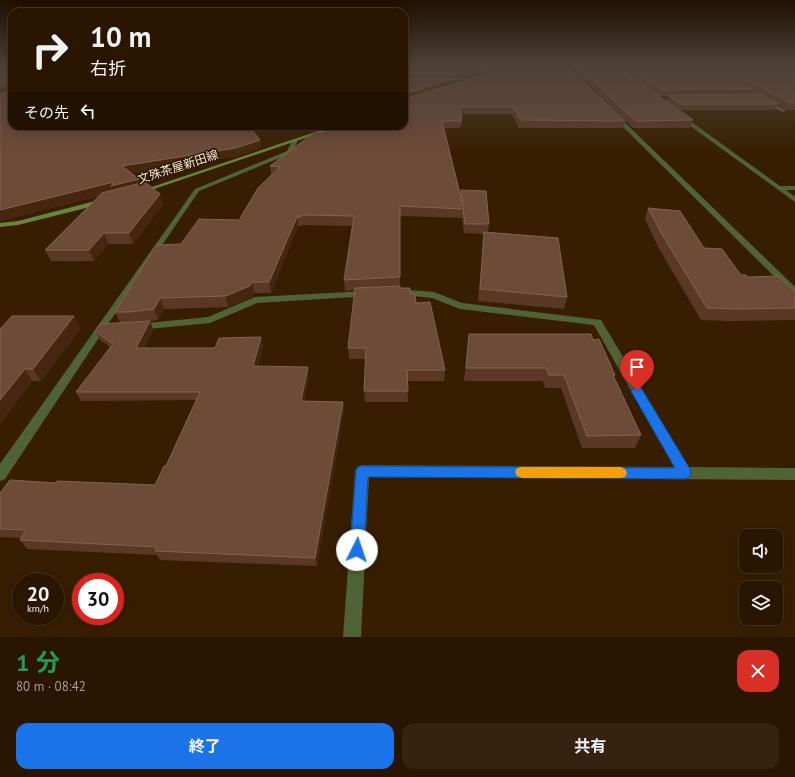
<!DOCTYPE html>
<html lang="ja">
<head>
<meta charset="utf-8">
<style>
  body { margin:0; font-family:"PT Sans","Noto Sans JP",sans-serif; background:#36230f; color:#f1f3f6; height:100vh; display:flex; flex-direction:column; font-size:15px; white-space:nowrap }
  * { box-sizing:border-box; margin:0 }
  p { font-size:13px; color:#a59f99 }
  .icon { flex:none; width:22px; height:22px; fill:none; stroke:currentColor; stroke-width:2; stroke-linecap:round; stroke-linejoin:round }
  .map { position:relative; height:637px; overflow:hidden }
  .panel { display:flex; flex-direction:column; background:#2a1600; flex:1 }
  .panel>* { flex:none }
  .top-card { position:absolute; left:8px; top:8px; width:400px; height:122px; border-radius:12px; box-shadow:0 2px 10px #0003,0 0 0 1px #463522; background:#2a1600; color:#f1f3f6; overflow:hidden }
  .tools { position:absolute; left:739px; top:529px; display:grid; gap:8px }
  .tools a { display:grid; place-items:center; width:44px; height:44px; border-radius:8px; background:#2a1600; box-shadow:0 2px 10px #0003,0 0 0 1px #463522; font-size:20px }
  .speed { position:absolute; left:12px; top:573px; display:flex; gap:8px; font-size:20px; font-weight:700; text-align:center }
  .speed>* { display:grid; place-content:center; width:52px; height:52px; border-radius:50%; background:#2a1600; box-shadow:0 2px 10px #0003,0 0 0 1px #463522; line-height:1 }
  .speed small { font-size:10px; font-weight:400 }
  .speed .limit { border:6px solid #d22; background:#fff; color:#111 }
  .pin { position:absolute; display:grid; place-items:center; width:34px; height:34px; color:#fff; margin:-41px -17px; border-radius:50% 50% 50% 0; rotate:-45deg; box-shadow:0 0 4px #0007 }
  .pin .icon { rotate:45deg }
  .me { position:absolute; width:44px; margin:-22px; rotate:4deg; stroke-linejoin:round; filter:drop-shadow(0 0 3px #0008) }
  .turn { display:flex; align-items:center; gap:14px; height:84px; padding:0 16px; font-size:18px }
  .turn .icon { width:52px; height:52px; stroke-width:2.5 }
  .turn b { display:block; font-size:28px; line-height:34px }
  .then { display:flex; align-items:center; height:38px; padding:0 16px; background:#0003; gap:8px; font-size:15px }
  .round { display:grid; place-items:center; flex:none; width:42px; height:42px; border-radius:12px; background:#36230f }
  .headline { display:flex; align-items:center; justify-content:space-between; height:68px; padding:0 16px }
  h1 { font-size:24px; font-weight:700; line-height:30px; color:#1e9e55 }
  .cta { display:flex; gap:8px; margin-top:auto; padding:8px 16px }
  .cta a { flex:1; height:46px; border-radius:12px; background:#1a73e8; color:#fff; font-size:16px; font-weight:700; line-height:46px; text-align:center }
  .cta a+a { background:#36230f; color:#f1f3f6 }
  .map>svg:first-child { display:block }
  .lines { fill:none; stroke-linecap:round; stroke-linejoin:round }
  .service { fill:#506334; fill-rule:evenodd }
  .minor { fill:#506334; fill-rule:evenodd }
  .secondary { fill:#688638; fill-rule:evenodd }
  .wall { fill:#5b3826; fill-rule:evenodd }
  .shaded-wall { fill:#46260f }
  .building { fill:#6c4b39; stroke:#816351 }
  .route { fill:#1a73e8; stroke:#114b97 }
  .slow { fill:#f59e0b }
  .labels { text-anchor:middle; stroke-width:3; stroke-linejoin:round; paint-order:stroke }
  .far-street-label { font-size:12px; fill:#f7e6d5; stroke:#2a1601 }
</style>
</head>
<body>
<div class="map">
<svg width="795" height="637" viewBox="0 0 795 637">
  <rect width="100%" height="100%" fill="#381e00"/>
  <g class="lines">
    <!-- service -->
    <rect class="service" x="0" y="90" width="12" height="2"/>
    <!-- minor -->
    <g class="minor">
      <path d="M438,82H468L470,83L440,84Z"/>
      <path d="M744,88L786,110V111L782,112L742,90Z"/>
      <path d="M613,115H617L795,287V295L792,294L613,117Z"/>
      <path d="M678,115H682L780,186H795V190H786L795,197V202L678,117Z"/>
      <path d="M293,139L298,140L292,153L199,191L104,330L5,479L0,481V464L195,189L287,151Z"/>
      <path d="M397,289L434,292L462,303L601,320L689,467L795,468V480L369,477L361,637H343L355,471L357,467L362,465L674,467L594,325L460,309L432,298L394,294L392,292Z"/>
      <path d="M367,291L370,292L372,294L370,296L257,303L210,323L138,330L133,327L138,324L208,317L255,297Z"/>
    </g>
    <!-- secondary -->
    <g class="secondary">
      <path d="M333,126H341L142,193L137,192Z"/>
      <path d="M103,199L107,201L106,203L18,225L0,227V223L18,221Z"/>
    </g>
  </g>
  <!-- wall -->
  <g class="wall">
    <path d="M0,64H12V126H250V127L260,140L261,148L238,156L132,173L141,183L163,204L133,244H108L94,261H51L45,250L99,196L0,221ZM3,88H10V91L5,92Z"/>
    <path d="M404,64H565L625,121L623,128H519L512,114H461L462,118V125H461L460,128H444L461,197V190L489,224L488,232L567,297L564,309L478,301L484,234L464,233L462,218L400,216V288L410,294L416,303L445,370L444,381H407L408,402H365L364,391L366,359H349L348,348L355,290L345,291L344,280L353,226L302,225V226H298L271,293H254L252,297L228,307L164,309L158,320L143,322L150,321L153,330L144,348H215L261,337L263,346L258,366L309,376L304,401L343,402L344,411L317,566L160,560L157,555L27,549L20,540L21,538L0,537V493L56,483L155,485L166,466L196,400L81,401L76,392L110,347L99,339L95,331L128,322H120L115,312L181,244L239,220L271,174L270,166L326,132L404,126ZM454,80H460L467,81L454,85Z"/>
    <path d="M568,64H614L632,77L615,64H795V110H787L777,104L775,110H678L667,101L668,96H659L693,120L690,128H633ZM751,91L759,94L750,95Z"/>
    <path d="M648,208L741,275L795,292V320L732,321L701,320L658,247L645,219Z"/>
    <path d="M81,328L41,381H32L0,424V329Z"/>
    <path d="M469,334L593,340L615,375L614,378L641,435L635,448H582L561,388H545L543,381H464Z"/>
  </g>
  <!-- shaded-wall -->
  <g class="shaded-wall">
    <path d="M503,64H522L469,81V74Z"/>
    <path d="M454,79L453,85L404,100V94Z"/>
    <path d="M3,87L6,94L0,96V88Z"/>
    <path d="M260,140L261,148L238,156L125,174L122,166Z"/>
    <path d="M139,179L142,188L113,192L0,221V205L114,182Z"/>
    <path d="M160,194L163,204L133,244L129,233Z"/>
    <path d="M297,217L298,226L271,293L269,282Z"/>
    <path d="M104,233L108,244L94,261L89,250Z"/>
    <path d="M252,282L254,293L252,297L228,307L226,296Z"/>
    <path d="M160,298L164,309L158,320L154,309Z"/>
    <path d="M74,316L81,328L41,381L33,369Z"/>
    <path d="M150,321L153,330L140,357L136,348Z"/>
    <path d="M261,337L263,346L255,375L253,366Z"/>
    <path d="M308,367L309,376L302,410L301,401Z"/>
    <path d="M25,369L32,381L0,424V400Z"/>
    <path d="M343,402L344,411L317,566L315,558Z"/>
  </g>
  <!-- building -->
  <g class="building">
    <path d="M0,64H12V126H249L260,140L236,148L122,166L139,179L111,186L114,182L0,210V94L10,91L11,83L9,82H0V73H9L11,72L9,68L0,69Z"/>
    <path d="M404,64H503L469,74L404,73Z"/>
    <path d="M521,64H565L625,121L521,120L513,107H459L462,118H460L461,121H442L463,206L461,190L486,191L489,224H465L463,209L400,206V277L344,280L354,216L301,215V217H297L269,282H252L250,286L226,296L160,298L154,309L130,312H115L156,245L181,244L199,219L239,220L258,188L280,167L270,166L315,132H326L330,126H404V99Z"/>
    <path d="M575,64H614L693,120L636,121Z"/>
    <path d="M625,64H795V66H774L771,69L773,71H795V103H791L746,80L743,84L752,89L661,90Z"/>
    <path d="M404,78L454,79L404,94Z"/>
    <path d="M761,94L778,104H680L668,95Z"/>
    <path d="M145,182L160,194L129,233H104L89,250H45L102,193Z"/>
    <path d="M648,208L680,211L704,248L722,249L741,275H746L748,277L778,276L795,292V308L738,309L707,308L663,236Z"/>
    <path d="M484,232L558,238L567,297L480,289Z"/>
    <path d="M400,286V288H410V294H415L416,303L430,302L445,370H407L408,391H364L366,348H348L355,288Z"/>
    <path d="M12,316H74L33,369H25L0,400V329Z"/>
    <path d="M150,321L136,348H215L219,338L261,337L253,366L308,367L301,401L343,402L315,558L155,551L157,547L20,540L26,530L0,529V493L10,480L56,483L57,481L155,485L164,466H166L200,392H76L113,344L95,331L100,324Z"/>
    <path d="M469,334H591L593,340L599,339L615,375H613L641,435L587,436L564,375H549L546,368H466Z"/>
  </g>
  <!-- sky -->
  <linearGradient id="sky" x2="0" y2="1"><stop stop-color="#1f1000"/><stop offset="0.42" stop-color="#4d4137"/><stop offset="1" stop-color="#4d4137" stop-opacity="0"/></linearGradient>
  <rect width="795" height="154" fill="url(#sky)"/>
  <!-- route -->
  <path class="route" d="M637,387L641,388L690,469L691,473L690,477L685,479L368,477L364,550L362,554L357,556L352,554L350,550L356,471L358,467L362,466L675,468L631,391L633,388Z"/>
  <!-- slow -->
  <path class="slow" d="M522,467H621L625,469L627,473L625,477L621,478H522L517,476L515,472L517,468Z"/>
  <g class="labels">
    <!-- far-street labels -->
    <g class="far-street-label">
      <text transform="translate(178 167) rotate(-18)" y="4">文殊茶屋新田線</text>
    </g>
  </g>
</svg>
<div class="tools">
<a><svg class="icon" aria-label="sound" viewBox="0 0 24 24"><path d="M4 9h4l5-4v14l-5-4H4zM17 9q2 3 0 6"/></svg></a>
<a><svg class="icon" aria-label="layers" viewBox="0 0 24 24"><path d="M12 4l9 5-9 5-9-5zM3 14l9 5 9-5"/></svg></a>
</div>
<div class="speed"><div>20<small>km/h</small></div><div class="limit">30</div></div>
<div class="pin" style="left:637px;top:391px;background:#d93025"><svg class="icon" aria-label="arrive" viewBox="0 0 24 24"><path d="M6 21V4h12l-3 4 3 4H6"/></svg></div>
<svg class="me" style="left:357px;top:550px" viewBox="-20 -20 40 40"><circle r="19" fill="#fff"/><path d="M0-13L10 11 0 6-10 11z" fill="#1a73e8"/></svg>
<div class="top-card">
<div class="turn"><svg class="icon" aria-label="right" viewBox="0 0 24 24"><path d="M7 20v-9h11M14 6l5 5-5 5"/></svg><div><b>10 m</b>右折</div></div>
<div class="then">その先<svg class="icon" aria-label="left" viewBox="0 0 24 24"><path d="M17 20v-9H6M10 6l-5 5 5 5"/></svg></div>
</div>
</div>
<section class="panel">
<div class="headline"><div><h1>1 分</h1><p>80 m · 08:42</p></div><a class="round" style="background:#d93025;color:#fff"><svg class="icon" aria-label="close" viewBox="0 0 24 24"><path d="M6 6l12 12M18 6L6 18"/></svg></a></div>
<div class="cta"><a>終了</a><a>共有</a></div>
</section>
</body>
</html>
